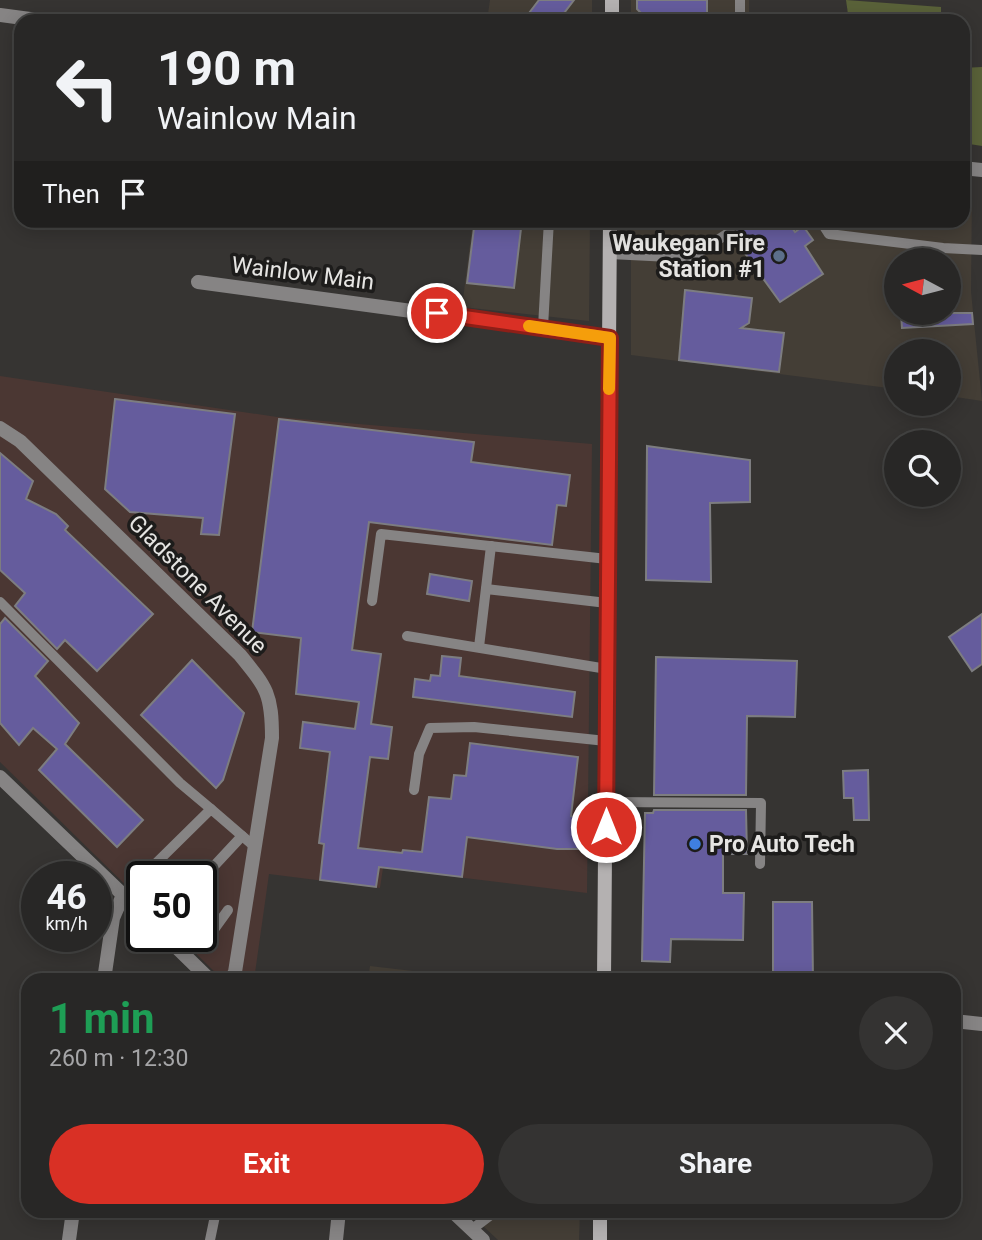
<!DOCTYPE html>
<html lang="en">
<head>
<meta charset="utf-8">
<style>
  body { margin:0; font-family:Roboto,sans-serif; background:#343332; color:#f1f3f6; height:100vh; display:flex; flex-direction:column; font-size:26px; white-space:nowrap }
  * { box-sizing:border-box; margin:0 }
  p { font-size:23px; color:#a5a5a7 }
  .icon { flex:none; width:38px; height:38px; fill:none; stroke:currentColor; stroke-width:2; stroke-linecap:round; stroke-linejoin:round }
  .map { position:relative; flex:1; overflow:hidden }
  .details { position:absolute; left:21px; top:973px; width:940px; height:245px; display:flex; flex-direction:column; background:#282726; border-radius:21px; box-shadow:0 4px 18px #0003,0 0 0 2px #444443 }
  .details>* { flex:none }
  .banner { position:absolute; left:14px; top:14px; width:956px; height:214px; border-radius:21px; box-shadow:0 4px 18px #0003,0 0 0 2px #444443; background:#282726; color:#f1f3f6; overflow:hidden }
  .needle { width:46px; rotate:277deg }
  .buttons { position:absolute; left:884px; top:248px; display:grid; gap:14px }
  .buttons a { display:grid; place-items:center; width:77px; height:77px; border-radius:50%; background:#282726; box-shadow:0 4px 18px #0003,0 0 0 2px #444443; font-size:35px }
  .speed { position:absolute; left:21px; top:861px; display:flex; gap:14px; font-size:35px; font-weight:700; text-align:center }
  .speed>* { display:grid; place-content:center; width:91px; height:91px; border-radius:50%; background:#282726; box-shadow:0 4px 18px #0003,0 0 0 2px #444443; line-height:1 }
  .speed small { font-size:18px; font-weight:400 }
  .speed .limit { border:4px solid #111; border-radius:10px; background:#fff; color:#111 }
  .pin { position:absolute; display:grid; place-items:center; width:60px; height:60px; color:#fff; margin:-30px; border:4px solid #fff; border-radius:50%; box-shadow:0 2px 7px #0007 }
  .me { position:absolute; width:77px; margin:-38px; rotate:0deg; stroke-linejoin:round; filter:drop-shadow(0 0 5px #0008) }
  .turn { display:flex; align-items:center; gap:24px; height:147px; padding:0 28px; font-size:32px }
  .turn .icon { width:91px; height:91px; stroke-width:2.5 }
  .turn b { display:block; font-size:49px; line-height:60px }
  .then { display:flex; align-items:center; height:66px; padding:0 28px; background:#0003; gap:14px; font-size:26px }
  .round { display:grid; place-items:center; flex:none; width:74px; height:74px; border-radius:37px; background:#343332 }
  .overview { display:flex; align-items:center; justify-content:space-between; height:119px; padding:0 28px }
  h1 { font-size:42px; font-weight:700; line-height:52px; color:#1e9e55 }
  .cta { display:flex; gap:14px; margin-top:auto; padding:14px 28px }
  .cta a { flex:1; height:80px; border-radius:42px; background:#d93025; color:#fff; font-size:28px; font-weight:700; line-height:80px; text-align:center }
  .cta a+a { background:#343332; color:#f1f3f6 }
  .map>svg:first-child { display:block }
  .built { fill:#443e36; fill-rule:evenodd }
  .industrial { fill:#4b3733 }
  .green { fill:#5a6239 }
  .building { fill:#655c9d; stroke:#7d7d80; stroke-width:2 }
  .lines { fill:none; stroke-linecap:round; stroke-linejoin:round }
  .service { stroke:#868484; stroke-width:10 }
  .minor { stroke:#868484; stroke-width:14 }
  .tertiary { stroke:#868484; stroke-width:14 }
  .secondary { stroke:#b4b1b1; stroke-width:14 }
  .route-casing { stroke:#8d1f18; stroke-width:18 }
  .route { stroke:#d93025; stroke-width:12 }
  .slow { stroke:#f59e0b; stroke-width:12 }
  .service-dot { fill:#5c6f8a; stroke:#1d1c1b; stroke-width:2.5 }
  .shop-dot { fill:#3f7fe0; stroke:#1d1c1b; stroke-width:2.5 }
  .labels { text-anchor:middle; stroke-width:7; stroke-linejoin:round; paint-order:stroke }
  .poi-label { font-size:23px; font-weight:bold; fill:#e6e5e3; stroke:#1d1c1b; text-anchor:end }
  .street-label { font-size:23px; fill:#e6e5e3; stroke:#1d1c1b }
</style>
</head>
<body>
<div class="map">
<svg width="982" height="1240" viewBox="0 0 982 1240">
  <rect width="100%" height="100%" fill="#363432"/>
  <!-- built -->
  <g class="built">
    <path d="M490,0H592V21H487Z"/>
    <rect x="631" y="0" width="118" height="21"/>
    <path d="M963,188L972,190L971,292L982,401L949,396L948,352H896V389L631,355V221L962,220ZM896,261H948V313H896Z"/>
    <path d="M473,221H590L589,321L462,307Z"/>
    <path d="M370,966L490,980H368Z"/>
    <path d="M467,1211H580L579,1240H498Z"/>
  </g>
  <!-- industrial -->
  <path class="industrial" d="M0,376L277,417L592,444L587,893L383,868L380,888L269,874L254,980H223L178,936H201V877H142V901L0,762Z"/>
  <!-- green -->
  <g class="green">
    <path d="M846,0L941,7V21H849Z"/>
    <path d="M982,67V146L963,143L962,68Z"/>
  </g>
  <!-- building -->
  <g class="building">
    <path d="M539,0H574L558,21H523Z"/>
    <path d="M637,0H707V21H649L637,9Z"/>
    <path d="M475,220H522L514,288L467,283Z"/>
    <path d="M723,220H787L795,232L803,226L813,240L805,246L823,274L780,302L734,238L737,232L736,227L730,225L726,226Z"/>
    <path d="M685,290L752,298L749,323L741,328L784,333L779,372L679,360Z"/>
    <path d="M901,313H972L973,324L902,328Z"/>
    <path d="M115,399L235,414L219,535L201,534L203,518L130,512L105,489Z"/>
    <path d="M279,419L474,442L471,462L570,475L566,506L557,505L552,545L369,522L352,650L381,654L371,724L392,727L388,759L370,757L358,848L402,853L403,850L422,852L429,797L451,799L454,775L466,776L470,743L578,757L571,816L579,818L578,849H557L467,837L462,877L379,867L376,887L320,880L324,844L319,843L330,752L300,748L303,722L355,729L359,702L296,694L301,638L252,632Z"/>
    <path d="M647,446L750,460V502L710,503L711,582L646,580Z"/>
    <path d="M0,453L33,481L26,499L56,514L68,526L65,530L153,614L97,671L65,640L57,649L15,606L25,593L0,570Z"/>
    <path d="M430,574L472,581L469,601L427,594Z"/>
    <path d="M982,614V664L972,671L949,637Z"/>
    <path d="M5,618L48,661L35,676L79,723L65,744L143,820L117,847L39,770L57,749L33,728L19,745L0,723V624Z"/>
    <path d="M442,656L461,658L459,676L575,692L572,717L413,697L415,679L430,681L431,675L440,676Z"/>
    <path d="M656,657L797,661L795,717L747,716L746,795H654Z"/>
    <path d="M192,660L244,713L223,780L216,788L141,715Z"/>
    <path d="M868,770L869,820H854L853,798H844L843,771Z"/>
    <path d="M654,810H746L747,854H723V893H744L743,940L671,939L670,962L642,961L645,813H653Z"/>
    <path d="M773,902H812L813,980H773Z"/>
  </g>
  <g class="lines">
    <!-- service -->
    <g class="service">
      <path d="M740,21V0"/>
      <path d="M820,220L829,234L943,248L982,250"/>
      <path d="M610,254L690,258L730,232"/>
      <path d="M543,327L549,220"/>
      <path d="M486,589L607,603"/>
      <path d="M372,601L381,534L607,559"/>
      <path d="M0,602L180,783L211,809"/>
      <path d="M407,636L607,669"/>
      <path d="M479,647L491,546"/>
      <path d="M414,790L419,754L430,728L474,727L606,741"/>
      <path d="M606,802L761,803L760,864"/>
      <path d="M142,877L211,809L255,847"/>
      <path d="M201,880L242,836"/>
      <path d="M123,895L142,877"/>
      <path d="M201,927L210,935L228,910"/>
      <path d="M471,1230L496,1211"/>
      <path d="M210,1240L216,1211"/>
    </g>
    <!-- minor -->
    <g class="minor">
      <path d="M198,282L610,338"/>
      <path d="M0,428L20,441L240,655C267,688 272,694 272,738L235,972L231,980"/>
      <path d="M104,980L113,918L123,895"/>
      <path d="M954,1021L982,1024"/>
      <path d="M69,1240L73,1211"/>
      <path d="M336,1240L339,1211"/>
    </g>
    <!-- tertiary -->
    <g class="tertiary">
      <path d="M0,15L45,21"/>
      <path d="M962,168L982,170"/>
      <path d="M0,777L142,913"/>
      <path d="M165,936L210,980"/>
      <path d="M452,1211L483,1240"/>
    </g>
    <!-- secondary -->
    <g class="secondary">
      <path d="M612,21V0"/>
      <path d="M604,980L610,220"/>
      <path d="M600,1240V1211"/>
    </g>
  </g>
  <g class="lines">
    <defs>
      <path id="route" d="M437,313L610,338L606,827"/>
    </defs>
    <!-- route casing -->
    <use href="#route" class="route-casing"/>
    <!-- route -->
    <use href="#route" class="route"/>
    <!-- slow -->
    <path class="slow" d="M529,326L610,338L609,389"/>
  </g>
  <!-- markers -->
  <circle class="service-dot" cx="779" cy="256" r="7"/>
  <circle class="shop-dot" cx="695" cy="844" r="7"/>
  <g class="labels">
    <!-- poi labels -->
    <g class="poi-label">
      <text x="765" y="251">Waukegan Fire<tspan x="765" dy="26">Station #1</tspan></text>
      <text x="709" y="852" text-anchor="start">Pro Auto Tech</text>
    </g>
    <!-- street labels -->
    <g class="street-label">
      <text transform="translate(303 273) rotate(7)" y="8">Wainlow Main</text>
      <text transform="translate(198 584) rotate(45)" y="8">Gladstone Avenue</text>
    </g>
  </g>
</svg>
<div class="buttons">
<a><svg class="needle" viewBox="-14 -14 28 28"><path d="M0-13l5 13h-10z" fill="#e53935"/><path d="M0 13l5-13h-10z" fill="#a5a5a7"/></svg></a>
<a><svg class="icon" aria-label="sound" viewBox="0 0 24 24"><path d="M4 9h4l5-4v14l-5-4H4zM17 9q2 3 0 6"/></svg></a>
<a><svg class="icon" aria-label="search" viewBox="0 0 24 24"><circle cx="10" cy="10" r="6"/><path d="M15 15l6 6"/></svg></a>
</div>
<div class="speed"><div>46<small>km/h</small></div><div class="limit">50</div></div>
<div class="pin" style="left:437px;top:313px;background:#d93025"><svg class="icon" aria-label="arrive" viewBox="0 0 24 24"><path d="M6 21V4h12l-3 4 3 4H6"/></svg></div>
<svg class="me" style="left:606px;top:827px" viewBox="-20 -20 40 40"><circle r="17" fill="#d93025" stroke="#fff" stroke-width="3"/><path d="M0-11L8 9 0 5-8 9z" fill="#fff"/></svg>
<div class="banner">
<div class="turn"><svg class="icon" aria-label="left" viewBox="0 0 24 24"><path d="M17 20v-9H6M10 6l-5 5 5 5"/></svg><div><b>190 m</b>Wainlow Main</div></div>
<div class="then">Then<svg class="icon" aria-label="arrive" viewBox="0 0 24 24"><path d="M6 21V4h12l-3 4 3 4H6"/></svg></div>
</div>
<section class="details">
<div class="overview"><div><h1>1 min</h1><p>260 m · 12:30</p></div><a class="round"><svg class="icon" aria-label="close" viewBox="0 0 24 24"><path d="M6 6l12 12M18 6L6 18"/></svg></a></div>
<div class="cta"><a>Exit</a><a>Share</a></div>
</section>
</div>
</body>
</html>
